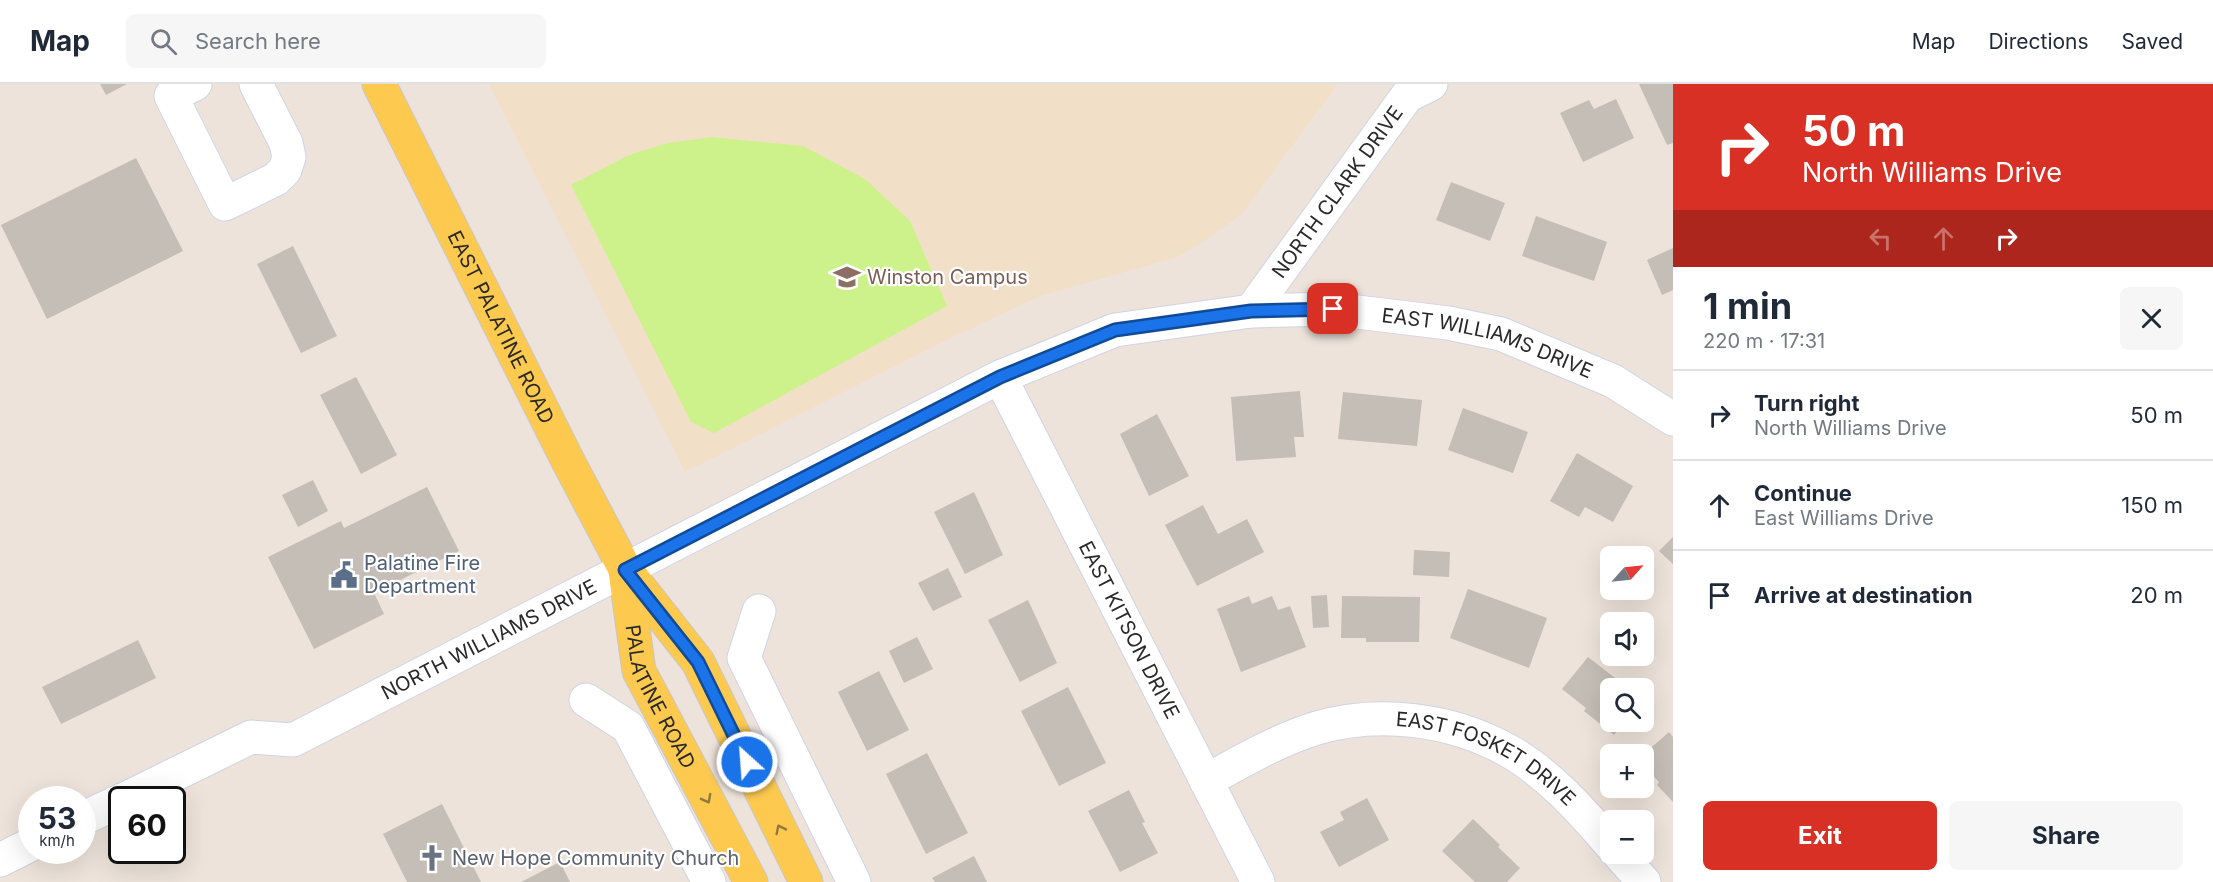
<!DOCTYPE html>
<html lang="en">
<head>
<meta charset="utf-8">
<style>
  body { margin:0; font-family:Inter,sans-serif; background:#f6f6f7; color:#1f2937; height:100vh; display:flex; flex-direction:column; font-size:22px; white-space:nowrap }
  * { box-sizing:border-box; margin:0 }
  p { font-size:20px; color:#747a83 }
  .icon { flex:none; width:33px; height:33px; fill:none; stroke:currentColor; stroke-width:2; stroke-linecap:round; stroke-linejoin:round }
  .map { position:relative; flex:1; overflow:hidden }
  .panel { display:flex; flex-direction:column; background:#fff; width:540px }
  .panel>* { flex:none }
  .hud { background:#d93025; color:#fff; overflow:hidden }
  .needle { width:39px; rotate:63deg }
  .controls { position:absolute; left:1600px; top:462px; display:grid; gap:12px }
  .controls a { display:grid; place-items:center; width:54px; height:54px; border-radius:9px; background:#fff; box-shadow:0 6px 24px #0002; font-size:30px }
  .speed { position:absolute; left:18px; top:702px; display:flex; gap:12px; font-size:30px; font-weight:700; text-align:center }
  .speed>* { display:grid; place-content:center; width:78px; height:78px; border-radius:50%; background:#fff; box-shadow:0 6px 24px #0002; line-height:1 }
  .speed small { font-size:15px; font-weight:400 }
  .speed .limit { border:3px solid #111; border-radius:9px; background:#fff; color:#111 }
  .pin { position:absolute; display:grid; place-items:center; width:51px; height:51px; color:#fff; margin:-26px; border-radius:12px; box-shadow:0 3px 9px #0006 }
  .me { position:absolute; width:66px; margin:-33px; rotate:334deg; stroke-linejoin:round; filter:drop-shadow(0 0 4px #0008) }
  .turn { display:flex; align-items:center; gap:21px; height:126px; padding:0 30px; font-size:27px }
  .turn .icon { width:78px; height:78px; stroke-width:2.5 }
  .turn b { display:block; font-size:42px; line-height:51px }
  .lanes { display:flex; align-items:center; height:57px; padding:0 30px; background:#0003; justify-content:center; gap:30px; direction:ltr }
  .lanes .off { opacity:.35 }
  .round { display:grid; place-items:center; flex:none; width:63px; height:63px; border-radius:9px; background:#f6f6f7 }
  .head { display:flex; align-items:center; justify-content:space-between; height:102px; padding:0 30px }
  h1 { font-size:36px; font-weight:700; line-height:45px }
  .action { display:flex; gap:12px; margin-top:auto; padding:12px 30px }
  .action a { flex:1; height:69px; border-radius:9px; background:#d93025; color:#fff; font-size:24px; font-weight:700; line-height:69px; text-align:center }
  .action a+a { background:#f6f6f7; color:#1f2937 }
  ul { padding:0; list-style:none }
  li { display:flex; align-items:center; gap:18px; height:90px; padding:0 30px; border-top:2px solid #e0e1e3 }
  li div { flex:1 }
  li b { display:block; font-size:22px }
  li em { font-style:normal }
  header { display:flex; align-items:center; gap:36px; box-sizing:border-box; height:84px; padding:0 30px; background:#fff; border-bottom:2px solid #e0e1e3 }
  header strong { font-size:28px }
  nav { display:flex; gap:33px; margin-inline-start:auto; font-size:21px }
  .search { width:420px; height:54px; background:#f6f6f7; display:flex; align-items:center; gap:15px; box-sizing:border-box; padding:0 21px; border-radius:9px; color:#747a83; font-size:22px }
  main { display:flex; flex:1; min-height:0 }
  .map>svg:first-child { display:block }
  .education { fill:#f1e0c7 }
  .pitch { fill:#cdf18b }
  .building { fill:#c4beb6 }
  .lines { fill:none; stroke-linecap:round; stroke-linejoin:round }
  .minor-casing { stroke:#cfd4e4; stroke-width:35 }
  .major-casing { stroke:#c7c7c7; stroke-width:35 }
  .minor { stroke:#fff; stroke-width:33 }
  .major { stroke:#fdc94f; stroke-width:33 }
  .oneway { stroke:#93793c }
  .route-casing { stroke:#114b97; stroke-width:15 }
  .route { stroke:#1a73e8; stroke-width:10 }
  .labels { text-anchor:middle; stroke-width:4.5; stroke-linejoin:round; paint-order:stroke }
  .street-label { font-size:20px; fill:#292929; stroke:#fff }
  .education-label { font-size:20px; fill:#785e54; stroke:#fff; text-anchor:start }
  .service-label { font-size:20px; fill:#4e5e75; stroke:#fff; text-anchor:start }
  .worship-label { font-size:20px; fill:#5b616d; stroke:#fff; text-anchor:start }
</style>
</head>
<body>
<header>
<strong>Map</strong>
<div class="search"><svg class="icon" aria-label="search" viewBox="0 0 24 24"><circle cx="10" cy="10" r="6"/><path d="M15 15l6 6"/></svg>Search here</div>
<nav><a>Map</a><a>Directions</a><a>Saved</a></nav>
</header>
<main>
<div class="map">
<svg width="1673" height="798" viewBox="0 0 1673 798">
  <rect width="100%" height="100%" fill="#ede3da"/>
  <!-- education -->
  <path class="education" d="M489,0H1338L1242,130L1202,159L1175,174L1040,212L951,254L685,388Z"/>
  <!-- pitch -->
  <path class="pitch" d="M712,53L803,62L865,95L910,137L947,222L714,349L691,338L571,101L629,71L668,59Z"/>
  <!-- building -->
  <g class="building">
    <path d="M100,0H127L106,11Z"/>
    <path d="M1639,0H1673V59L1667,61Z"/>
    <path d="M1616,15L1634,54L1583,78L1560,29L1589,16L1594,25Z"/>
    <path d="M136,74L183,167L47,235L1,141Z"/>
    <path d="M1451,98L1505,119L1490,157L1436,136Z"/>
    <path d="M1536,132L1607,158L1594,197L1522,172Z"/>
    <path d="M293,162L337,252L301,269L257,180Z"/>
    <path d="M1673,164V206L1662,211L1647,176Z"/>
    <path d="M356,293L397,371L361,390L320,311Z"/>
    <path d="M1300,307L1304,353H1294L1296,373L1236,377L1231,313Z"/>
    <path d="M1343,308L1422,316L1417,362L1338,355Z"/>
    <path d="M1463,324L1528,348L1513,389L1448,366Z"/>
    <path d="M1157,330L1189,392L1149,412L1120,350Z"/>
    <path d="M1577,369L1633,402L1613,438L1585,423L1579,433L1550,417Z"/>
    <path d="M313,396L328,427L298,443L282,411Z"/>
    <path d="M427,403L459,467L374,509L384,530L314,565L268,473L341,437L344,444Z"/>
    <path d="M974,408L1003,471L965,490L934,428Z"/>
    <path d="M1203,421L1218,450L1247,435L1264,468L1197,502L1165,441Z"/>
    <path d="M1673,453V480L1659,467Z"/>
    <path d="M1414,466L1450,468L1449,493L1413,491Z"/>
    <path d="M948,484L962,513L933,527L918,499Z"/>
    <path d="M1468,505L1547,534L1529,584L1450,554Z"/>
    <path d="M1327,511L1329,543L1313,544L1311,512Z"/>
    <path d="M1249,512L1252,520L1272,512L1278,526L1290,522L1306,563L1241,588L1217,525Z"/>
    <path d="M1342,512L1420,513L1419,558H1366V554H1341Z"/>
    <path d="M1028,516L1057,579L1020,598L988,536Z"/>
    <path d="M917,553L933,585L904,599L889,567Z"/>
    <path d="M138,556L156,594L61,640L42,603Z"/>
    <path d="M1588,573L1628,604H1611V638H1624L1614,651L1584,627L1586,624L1562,605Z"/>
    <path d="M879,587L909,646L867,667L838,608Z"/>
    <path d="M1068,603L1106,679L1059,702L1021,627Z"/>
    <path d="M1669,648L1673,653V718L1657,701L1659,698L1644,682V670Z"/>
    <path d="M927,669L968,749L926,770L886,690Z"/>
    <path d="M1129,706L1145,738L1142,739L1158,769L1120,788L1088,727Z"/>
    <path d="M1367,714L1389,756L1339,783L1320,748L1344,736L1340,728Z"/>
    <path d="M442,720L481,798H407L383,750Z"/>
    <path d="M1473,735L1500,761L1498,763L1520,784L1507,798H1475L1442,767Z"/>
    <path d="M974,772L987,798H935L932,794Z"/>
    <path d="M560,778L570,798H521Z"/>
  </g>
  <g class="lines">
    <defs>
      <g id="minor">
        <path d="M195,0L171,12L225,120L276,95L285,86L289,73L286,59L256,0"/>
        <path id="s1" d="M1251,227L1407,12L1431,0"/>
        <path id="s2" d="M1000,293L1258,798"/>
        <path d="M759,527L744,574L854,798"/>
        <path d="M586,616L628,643L709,798"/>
        <path id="s3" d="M1206,697C1242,677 1278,656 1317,644C1379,626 1451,635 1507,666C1547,688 1581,726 1611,761"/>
        <path id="s4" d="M123,716L251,653L293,656L1000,293L1115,246L1251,227L1333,225L1448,239L1501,250L1613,297L1673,335"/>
        <path d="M82,735L122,716"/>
        <path d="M1619,770L1644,798"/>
        <path d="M0,776L32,760"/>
      </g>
      <g id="major">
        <path id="s5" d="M379,0L568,377L625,485L698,578L806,798"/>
        <path id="s6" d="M625,487L639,587L751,798"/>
      </g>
    </defs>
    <!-- minor casing -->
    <use href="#minor" class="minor-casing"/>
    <!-- major casing -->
    <use href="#major" class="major-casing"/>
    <!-- minor -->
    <use href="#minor" class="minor"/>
    <!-- major -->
    <use href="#major" class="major"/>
  </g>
  <!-- one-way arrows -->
  <defs><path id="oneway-chevron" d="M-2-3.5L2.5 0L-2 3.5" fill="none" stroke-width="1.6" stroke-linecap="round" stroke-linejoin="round" transform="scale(1.5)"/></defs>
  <g class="oneway">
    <use href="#oneway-chevron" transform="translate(707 715) rotate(62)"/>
    <use href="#oneway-chevron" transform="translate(780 745) rotate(-116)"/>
  </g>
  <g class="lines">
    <defs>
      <path id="route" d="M747,678L698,578L625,486L1000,293L1115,246L1251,227L1333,225"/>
    </defs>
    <!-- route casing -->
    <use href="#route" class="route-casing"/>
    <!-- route -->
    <use href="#route" class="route"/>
  </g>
  <!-- icons -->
  <defs>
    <symbol id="school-bare" viewBox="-9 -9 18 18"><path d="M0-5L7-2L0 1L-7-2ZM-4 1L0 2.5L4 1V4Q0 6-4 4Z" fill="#8d6e63" stroke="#fff" stroke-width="2.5" paint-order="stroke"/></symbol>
    <symbol id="civic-bare" viewBox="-9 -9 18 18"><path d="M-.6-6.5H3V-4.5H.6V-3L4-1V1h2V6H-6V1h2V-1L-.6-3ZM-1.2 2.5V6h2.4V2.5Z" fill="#5c6f8a" stroke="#fff" stroke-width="2.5" paint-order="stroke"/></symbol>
    <symbol id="church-bare" viewBox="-9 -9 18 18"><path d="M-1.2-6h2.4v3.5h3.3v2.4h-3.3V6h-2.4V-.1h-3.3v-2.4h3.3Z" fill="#6b7280" stroke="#fff" stroke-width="2.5" paint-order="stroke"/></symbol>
  </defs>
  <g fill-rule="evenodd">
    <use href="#school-bare" x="828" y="174" width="38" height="38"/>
    <use href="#civic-bare" x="325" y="472" width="38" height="38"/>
    <use href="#church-bare" x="413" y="755" width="38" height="38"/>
  </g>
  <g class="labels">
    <!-- street labels -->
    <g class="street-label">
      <text dy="7" stroke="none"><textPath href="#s1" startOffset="147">NORTH CLARK DRIVE</textPath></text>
      <text dy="7" stroke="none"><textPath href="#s5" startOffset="272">EAST PALATINE ROAD</textPath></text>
      <text dy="7" stroke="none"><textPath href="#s4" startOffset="1482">EAST WILLIAMS DRIVE</textPath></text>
      <text dy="7" stroke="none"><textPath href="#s2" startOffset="284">EAST KITSON DRIVE</textPath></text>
      <text dy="7" stroke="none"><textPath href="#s4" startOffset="405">NORTH WILLIAMS DRIVE</textPath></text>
      <text dy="7" stroke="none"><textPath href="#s6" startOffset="132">PALATINE ROAD</textPath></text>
      <text dy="7" stroke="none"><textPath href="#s3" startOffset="303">EAST FOSKET DRIVE</textPath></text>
    </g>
    <!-- education labels -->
    <g class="education-label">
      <text x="867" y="200">Winston Campus</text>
    </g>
    <!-- service labels -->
    <g class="service-label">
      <text x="364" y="486">Palatine Fire<tspan x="364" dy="23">Department</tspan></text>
    </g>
    <!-- worship labels -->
    <g class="worship-label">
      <text x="452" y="781">New Hope Community Church</text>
    </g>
  </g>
</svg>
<div class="controls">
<a><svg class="needle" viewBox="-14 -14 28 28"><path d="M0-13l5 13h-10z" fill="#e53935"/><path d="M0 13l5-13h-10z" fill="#747a83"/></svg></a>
<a><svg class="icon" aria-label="sound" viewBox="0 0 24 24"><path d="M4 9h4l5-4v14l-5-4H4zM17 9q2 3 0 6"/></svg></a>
<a><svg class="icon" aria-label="search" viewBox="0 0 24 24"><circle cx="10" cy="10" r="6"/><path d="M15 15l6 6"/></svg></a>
<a>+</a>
<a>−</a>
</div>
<div class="speed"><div>53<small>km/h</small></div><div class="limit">60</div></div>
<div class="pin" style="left:1333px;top:225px;background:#d93025"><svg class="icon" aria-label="arrive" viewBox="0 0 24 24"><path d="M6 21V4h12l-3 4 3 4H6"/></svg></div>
<svg class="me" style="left:747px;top:678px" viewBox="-20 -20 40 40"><circle r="17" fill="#1a73e8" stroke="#fff" stroke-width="3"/><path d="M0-11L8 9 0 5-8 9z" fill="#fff"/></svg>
</div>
<section class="panel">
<div class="hud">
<div class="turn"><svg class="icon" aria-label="right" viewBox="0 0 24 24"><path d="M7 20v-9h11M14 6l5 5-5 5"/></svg><div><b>50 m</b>North Williams Drive</div></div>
<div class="lanes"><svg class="icon off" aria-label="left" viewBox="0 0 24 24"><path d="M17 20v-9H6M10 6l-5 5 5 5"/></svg><svg class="icon off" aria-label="ahead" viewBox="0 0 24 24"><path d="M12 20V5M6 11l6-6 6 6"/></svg><svg class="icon" aria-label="right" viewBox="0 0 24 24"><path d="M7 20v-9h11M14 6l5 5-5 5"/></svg></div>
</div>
<div class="head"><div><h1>1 min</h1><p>220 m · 17:31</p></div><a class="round"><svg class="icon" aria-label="close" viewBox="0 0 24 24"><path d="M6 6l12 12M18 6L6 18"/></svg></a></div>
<ul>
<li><svg class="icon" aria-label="right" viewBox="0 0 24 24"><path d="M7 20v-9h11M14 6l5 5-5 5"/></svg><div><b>Turn right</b><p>North Williams Drive</p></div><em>50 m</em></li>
<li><svg class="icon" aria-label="ahead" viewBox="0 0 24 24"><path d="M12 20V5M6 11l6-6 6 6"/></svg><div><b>Continue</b><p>East Williams Drive</p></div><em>150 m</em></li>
<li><svg class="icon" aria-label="arrive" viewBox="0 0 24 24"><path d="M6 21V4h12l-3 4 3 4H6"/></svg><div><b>Arrive at destination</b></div><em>20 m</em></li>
</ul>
<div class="action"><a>Exit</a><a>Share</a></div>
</section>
</main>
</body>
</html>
